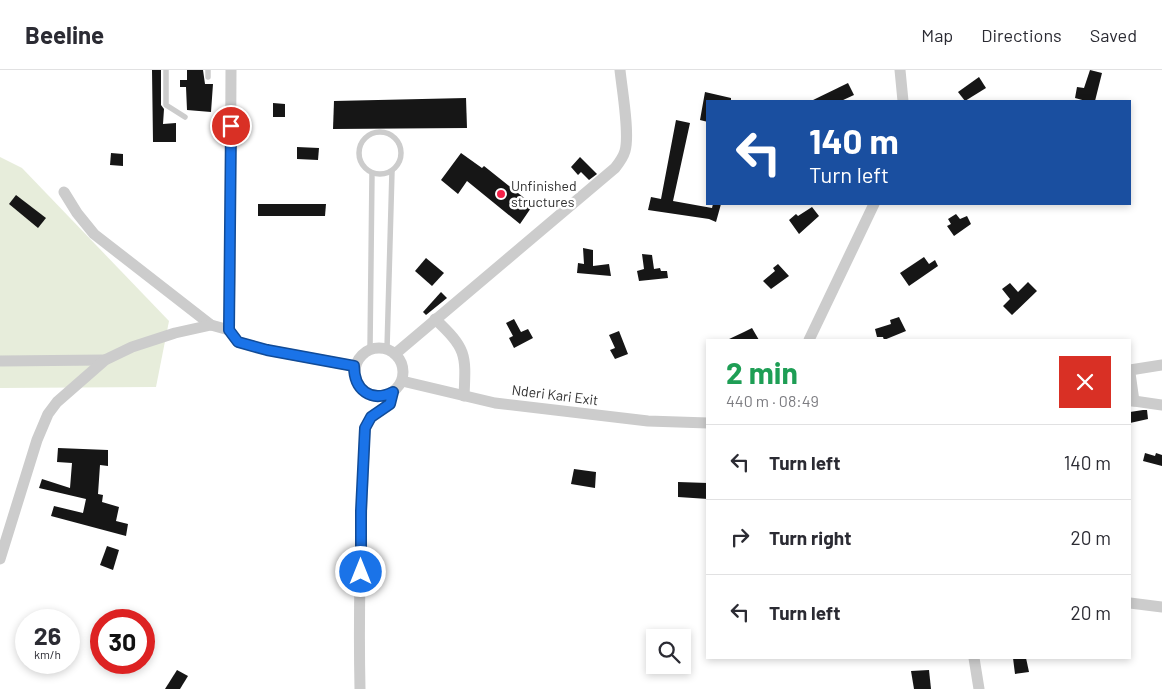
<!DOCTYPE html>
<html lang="en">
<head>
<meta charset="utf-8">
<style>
  body { margin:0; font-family:Barlow,sans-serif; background:#f2f2f3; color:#2b2b33; height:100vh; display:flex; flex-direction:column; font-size:19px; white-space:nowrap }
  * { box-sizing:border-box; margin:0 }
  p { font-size:16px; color:#7c7c81 }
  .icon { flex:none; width:28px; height:28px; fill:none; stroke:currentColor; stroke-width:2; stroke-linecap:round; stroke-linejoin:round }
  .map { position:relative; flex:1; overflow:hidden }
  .details { position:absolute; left:706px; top:269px; width:425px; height:320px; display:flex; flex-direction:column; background:#fff; border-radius:0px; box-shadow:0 2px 8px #0003 }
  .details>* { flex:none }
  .banner { position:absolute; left:706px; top:30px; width:425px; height:105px; border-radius:0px; box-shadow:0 2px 8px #0003; background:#1a4fa0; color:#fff; overflow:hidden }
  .tools { position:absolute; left:646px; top:559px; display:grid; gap:10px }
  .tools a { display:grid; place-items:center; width:45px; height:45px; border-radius:0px; background:#fff; box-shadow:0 2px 8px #0003; font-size:25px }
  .speed { position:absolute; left:15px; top:539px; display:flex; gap:10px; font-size:25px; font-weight:700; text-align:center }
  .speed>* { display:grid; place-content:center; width:65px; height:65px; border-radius:50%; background:#fff; box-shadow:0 2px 8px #0003; line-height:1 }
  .speed small { font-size:12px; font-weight:400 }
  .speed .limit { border:8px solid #d22; background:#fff; color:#111 }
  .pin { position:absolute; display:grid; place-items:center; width:42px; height:42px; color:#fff; margin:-21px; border:2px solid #fff; border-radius:50%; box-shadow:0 1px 5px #0007 }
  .me { position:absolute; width:55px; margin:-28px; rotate:0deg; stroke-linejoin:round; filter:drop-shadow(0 0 4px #0008) }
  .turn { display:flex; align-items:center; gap:18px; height:105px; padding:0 20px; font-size:22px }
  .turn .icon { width:65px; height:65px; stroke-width:2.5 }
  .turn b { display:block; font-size:35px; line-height:42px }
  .round { display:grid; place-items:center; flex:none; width:52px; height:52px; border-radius:0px; background:#f2f2f3 }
  .summary { display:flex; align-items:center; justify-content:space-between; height:85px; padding:0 20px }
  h1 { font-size:30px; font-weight:700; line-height:38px; color:#1e9e55 }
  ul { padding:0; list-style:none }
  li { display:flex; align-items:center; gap:15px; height:75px; padding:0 20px; border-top:1px solid #e1e1e2 }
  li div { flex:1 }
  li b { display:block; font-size:19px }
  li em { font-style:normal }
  header { display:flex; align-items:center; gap:30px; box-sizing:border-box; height:70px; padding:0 25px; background:#fff; border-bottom:1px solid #e1e1e2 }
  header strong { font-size:24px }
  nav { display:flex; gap:28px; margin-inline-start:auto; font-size:18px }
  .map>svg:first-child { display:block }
  .green { fill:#e7eddb }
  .building { fill:#161616 }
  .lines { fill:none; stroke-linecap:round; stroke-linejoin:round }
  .service { stroke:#ccc; stroke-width:5.5 }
  .minor { stroke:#ccc; stroke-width:11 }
  .route-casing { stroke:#114b97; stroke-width:12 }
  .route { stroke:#1a73e8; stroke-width:9 }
  .poi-dot { fill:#f42249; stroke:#fff; stroke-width:2 }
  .labels { text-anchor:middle; stroke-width:5; stroke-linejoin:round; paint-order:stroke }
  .poi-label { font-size:14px; fill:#2f2f2f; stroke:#fff; text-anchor:start }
  .street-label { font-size:14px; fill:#2f2f2f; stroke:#fff }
</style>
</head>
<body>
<header>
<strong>Beeline</strong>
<nav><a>Map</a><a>Directions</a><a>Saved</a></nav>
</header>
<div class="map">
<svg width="1162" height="619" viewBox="0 0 1162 619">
  <rect width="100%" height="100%" fill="#fff"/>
  <!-- green -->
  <path class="green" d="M0,87L22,98L169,251L156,317L0,318Z"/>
  <!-- building -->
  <g class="building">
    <path d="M152,0H161V35L164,39L163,54L176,53V72H153Z"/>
    <path d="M187,0H203L205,14H213L211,42L187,40L186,17H180V10H187Z"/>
    <path d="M1090,0L1102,3L1095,31H1086L1075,28L1077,17L1084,18Z"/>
    <path d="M979,7L986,18L965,31L958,22Z"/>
    <path d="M848,13L854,25L841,31H811Z"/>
    <path d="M705,22L731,28V31H708V52L700,50Z"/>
    <path d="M466,28L467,58L333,59L334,31Z"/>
    <path d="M273,33L285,34V47H273Z"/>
    <path d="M676,50L690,53L673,131L712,138L713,134H721L716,152L709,149L648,140L651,127L661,129Z"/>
    <path d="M297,77L319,78L318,90L297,89Z"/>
    <path d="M111,83L123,84V96L110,95Z"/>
    <path d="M461,83L482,98L484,96L533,135L520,154L467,111L458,124L441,110Z"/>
    <path d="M580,87L597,104L589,110L581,102L578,105L571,97Z"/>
    <path d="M16,125L46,148L38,158L9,134Z"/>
    <path d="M258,134H326L325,146H258Z"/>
    <path d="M812,137L819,146L799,164L789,150L796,144L798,146Z"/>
    <path d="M956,144L960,149L967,146L971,154L954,166L947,156L951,154L948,149Z"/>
    <path d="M583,178L593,180V196L609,194L611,206L577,203L578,193L584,194Z"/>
    <path d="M642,184L652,185L654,199L660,198L661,201H667L668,208L639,211L637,201L644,199Z"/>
    <path d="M924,187L929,194L935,190L938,196L909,216L900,203Z"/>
    <path d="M426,188L444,203L432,216L415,201Z"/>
    <path d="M778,194L789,206L771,219L763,211L775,201L773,198Z"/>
    <path d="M1028,212L1037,221L1012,245L1003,236L1010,229L1002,219L1010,213L1018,222Z"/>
    <path d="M441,222L447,228L426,245L423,242Z"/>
    <path d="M899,247L906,261L884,270L883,267H877L875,259L891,254L890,250Z"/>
    <path d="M514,249L521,262L528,259L533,268L514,278L509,268L513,266L506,253Z"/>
    <path d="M752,258L759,270H727L744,262Z"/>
    <path d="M619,261L628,284L615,289L610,280L615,278L609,265Z"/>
    <path d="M1143,340H1147L1148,349L1130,353V342Z"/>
    <path d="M58,378L108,380V396L100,395L98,424L103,425L102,432L119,437L116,451L128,454L126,466L51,446L54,436L83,443L86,429L39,418L42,409L70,418L72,393L57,392Z"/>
    <path d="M1145,383L1155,386L1156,383L1162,385V396L1143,391Z"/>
    <path d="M574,399L596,402L595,418L571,414Z"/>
    <path d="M678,412L708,413V429L678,427Z"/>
    <path d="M107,476L119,480L113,500L100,495Z"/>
    <path d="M1013,588H1026L1029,602L1015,604Z"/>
    <path d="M177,600L188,606L180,619H165Z"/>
    <path d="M929,600L931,619H914L911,601Z"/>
  </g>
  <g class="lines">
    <!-- service -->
    <g class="service">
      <path d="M166,0V35L185,47"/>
      <path d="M208,7V0"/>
      <circle cx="380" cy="83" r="21"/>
      <path d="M370,279L372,103"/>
      <path d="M387,279L392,101"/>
    </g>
    <!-- minor -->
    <g class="minor">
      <path d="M231,0L230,206L229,260L238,272L267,280L354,296"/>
      <path d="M900,0L903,31"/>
      <path d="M64,122L77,143L94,164L211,255"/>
      <path d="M435,249C467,279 466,284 464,326"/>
      <path d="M809,270L874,134"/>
      <circle cx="379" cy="302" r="24"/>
      <path d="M395,284L615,98C619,93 623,88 625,81C630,64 622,20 620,0"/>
      <path d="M0,291L105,290"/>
      <path d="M1130,300L1162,295"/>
      <path d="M1130,303L1134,331H1130"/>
      <path d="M402,311L495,333L648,351L708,353"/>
      <path d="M1134,331L1162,335"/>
      <path d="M0,489L37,370L48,344L57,332L105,290L132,277L175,263L211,255L229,260"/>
      <path d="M1130,533L1162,537"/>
      <path d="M974,588L979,619"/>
      <path d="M360,619C358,532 361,445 365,359C372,338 387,345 393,322"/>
    </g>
  </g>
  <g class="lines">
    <defs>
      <path id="route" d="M231,56L229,260L238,272L267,280L354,296C354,320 371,333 393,322L390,334L371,347L365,358L361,441V502"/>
    </defs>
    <!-- route casing -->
    <use href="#route" class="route-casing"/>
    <!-- route -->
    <use href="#route" class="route"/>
  </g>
  <!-- markers -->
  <circle class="poi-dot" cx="501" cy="124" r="5"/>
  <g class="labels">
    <!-- poi labels -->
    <g class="poi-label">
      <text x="511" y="121">Unfinished<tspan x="511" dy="16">structures</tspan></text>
    </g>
    <!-- street labels -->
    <g class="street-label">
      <text transform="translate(555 325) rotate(7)" y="5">Nderi Kari Exit</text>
    </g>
  </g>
</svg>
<div class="tools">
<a><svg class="icon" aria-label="search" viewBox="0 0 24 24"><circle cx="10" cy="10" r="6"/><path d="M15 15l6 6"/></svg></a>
</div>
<div class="speed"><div>26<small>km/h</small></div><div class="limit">30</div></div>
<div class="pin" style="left:231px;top:56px;background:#d93025"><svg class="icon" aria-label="arrive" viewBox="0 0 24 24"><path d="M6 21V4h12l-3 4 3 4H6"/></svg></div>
<svg class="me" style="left:361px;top:502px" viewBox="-20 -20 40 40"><circle r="17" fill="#1a73e8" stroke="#fff" stroke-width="3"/><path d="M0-11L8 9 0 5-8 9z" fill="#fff"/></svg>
<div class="banner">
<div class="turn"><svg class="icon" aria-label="left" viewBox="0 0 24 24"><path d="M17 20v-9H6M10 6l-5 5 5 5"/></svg><div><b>140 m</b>Turn left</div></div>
</div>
<section class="details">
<div class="summary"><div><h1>2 min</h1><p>440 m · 08:49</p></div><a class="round" style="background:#d93025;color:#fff"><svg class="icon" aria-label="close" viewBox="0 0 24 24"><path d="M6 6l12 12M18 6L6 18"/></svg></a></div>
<ul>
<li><svg class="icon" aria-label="left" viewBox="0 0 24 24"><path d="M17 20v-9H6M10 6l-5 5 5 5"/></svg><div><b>Turn left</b></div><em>140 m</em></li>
<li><svg class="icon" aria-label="right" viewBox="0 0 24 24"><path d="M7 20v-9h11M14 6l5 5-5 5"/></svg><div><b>Turn right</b></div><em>20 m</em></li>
<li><svg class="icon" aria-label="left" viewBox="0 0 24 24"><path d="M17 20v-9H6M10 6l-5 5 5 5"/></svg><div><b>Turn left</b></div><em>20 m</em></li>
</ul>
</section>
</div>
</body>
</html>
